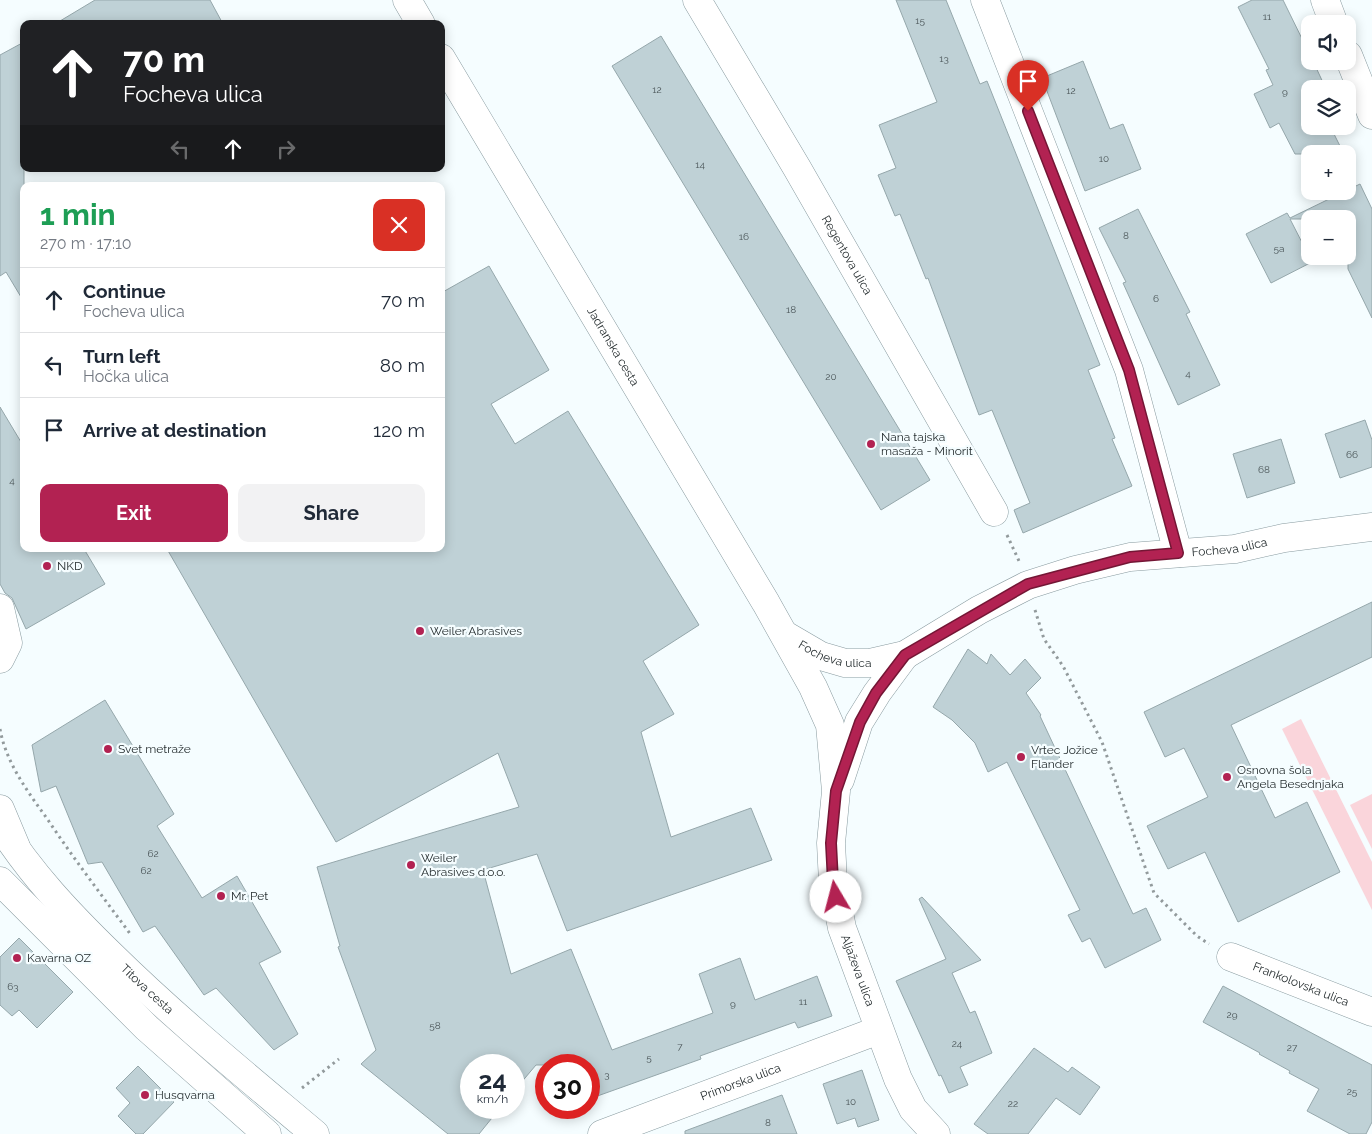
<!DOCTYPE html>
<html lang="en">
<head>
<meta charset="utf-8">
<style>
  body { margin:0; font-family:Raleway,sans-serif; background:#f2f2f3; color:#1f2937; height:100vh; display:flex; flex-direction:column; font-size:19px; white-space:nowrap }
  * { box-sizing:border-box; margin:0 }
  p { font-size:16px; color:#747a83 }
  .icon { flex:none; width:28px; height:28px; fill:none; stroke:currentColor; stroke-width:2; stroke-linecap:round; stroke-linejoin:round }
  .map { position:relative; flex:1; overflow:hidden }
  .panel { position:absolute; left:20px; top:182px; width:425px; height:370px; display:flex; flex-direction:column; background:#fff; border-radius:10px; box-shadow:0 2px 12px #0003 }
  .panel>* { flex:none }
  .guide { position:absolute; left:20px; top:20px; width:425px; height:152px; border-radius:10px; box-shadow:0 2px 12px #0003; background:#202124; color:#fff; overflow:hidden }
  .buttons { position:absolute; left:1301px; top:15px; display:grid; gap:10px }
  .buttons a { display:grid; place-items:center; width:55px; height:55px; border-radius:10px; background:#fff; box-shadow:0 2px 12px #0003; font-size:25px }
  .speed { position:absolute; left:460px; top:1054px; display:flex; gap:10px; font-size:25px; font-weight:700; text-align:center }
  .speed>* { display:grid; place-content:center; width:65px; height:65px; border-radius:50%; background:#fff; box-shadow:0 2px 12px #0003; line-height:1 }
  .speed small { font-size:12px; font-weight:400 }
  .speed .limit { border:8px solid #d22; background:#fff; color:#111 }
  .pin { position:absolute; display:grid; place-items:center; width:42px; height:42px; color:#fff; margin:-51px -21px; border-radius:50% 50% 50% 0; rotate:-45deg; box-shadow:0 0 5px #0007 }
  .pin .icon { rotate:45deg }
  .me { position:absolute; width:55px; margin:-28px; rotate:352deg; stroke-linejoin:round; filter:drop-shadow(0 0 4px #0008) }
  .turn { display:flex; align-items:center; gap:18px; height:105px; padding:0 20px; font-size:22px }
  .turn .icon { width:65px; height:65px; stroke-width:2.5 }
  .turn b { display:block; font-size:35px; line-height:42px }
  .lanes { display:flex; align-items:center; height:48px; padding:0 20px; background:#0003; justify-content:center; gap:25px; direction:ltr }
  .lanes .off { opacity:.35 }
  .round { display:grid; place-items:center; flex:none; width:52px; height:52px; border-radius:10px; background:#f2f2f3 }
  .overview { display:flex; align-items:center; justify-content:space-between; height:85px; padding:0 20px }
  h1 { font-size:30px; font-weight:700; line-height:38px; color:#1e9e55 }
  .button { display:flex; gap:10px; margin-top:auto; padding:10px 20px }
  .button a { flex:1; height:58px; border-radius:10px; background:#b22252; color:#fff; font-size:20px; font-weight:700; line-height:58px; text-align:center }
  .button a+a { background:#f2f2f3; color:#1f2937 }
  ul { padding:0; list-style:none }
  li { display:flex; align-items:center; gap:15px; height:65px; padding:0 20px; border-top:1px solid #e0e1e3 }
  li div { flex:1 }
  li b { display:block; font-size:19px }
  li em { font-style:normal }
  .map>svg:first-child { display:block }
  .green { fill:#fad5db }
  .building { fill:#bfd1d6; stroke:#95a7ab }
  .lines { fill:none; stroke-linecap:round; stroke-linejoin:round }
  .minor-casing { stroke:#899ba0; stroke-width:29 }
  .major-casing { stroke:#899ba0; stroke-width:29 }
  .path { stroke:#929a9c; stroke-width:3; stroke-dasharray:2.5 4; stroke-linecap:butt }
  .minor { stroke:#fff; stroke-width:28 }
  .major { stroke:#fff; stroke-width:28 }
  .route-casing { stroke:#741635; stroke-width:12 }
  .route { stroke:#b22252; stroke-width:9 }
  .poi-dot { fill:#b22252; stroke:#f5fdff; stroke-width:2 }
  .labels { text-anchor:middle; stroke-width:4.5; stroke-linejoin:round; paint-order:stroke }
  .number-label { font-size:10px; fill:#4c575a }
  .street-label { font-size:12px; fill:#262e30; stroke:#f5fdff }
  .poi-label { font-size:12px; fill:#262e30; stroke:#f5fdff; text-anchor:start }
</style>
</head>
<body>
<div class="map">
<svg width="1372" height="1134" viewBox="0 0 1372 1134">
  <rect width="100%" height="100%" fill="#f5fdff"/>
  <!-- green -->
  <g class="green">
    <path d="M1301,719L1372,862V910L1282,729Z"/>
    <path d="M1372,794V849L1350,805Z"/>
  </g>
  <!-- building -->
  <g class="building">
    <path d="M95,0H210L223,24H55Z"/>
    <path d="M896,0H946L980,84L987,81L1100,365L1088,370L1115,438L1112,439L1132,486L1023,533L1014,510L1030,503L992,410L979,415L928,278L926,279L900,214L895,216L878,175L896,168L879,125L937,102Z"/>
    <path d="M1252,0H1283L1310,55V61H1313L1326,89H1310V126H1330L1344,154H1295L1279,123L1270,128L1254,94L1273,85L1266,70L1269,69L1238,7Z"/>
    <path d="M661,36L930,480L881,510L612,66Z"/>
    <path d="M24,42V302L6,272L0,276V55Z"/>
    <path d="M1083,61L1110,129L1123,124L1141,169L1085,191L1042,78Z"/>
    <path d="M1360,184L1372,209V318L1348,269V219H1290L1312,262L1271,283L1246,234L1287,213L1290,218Z"/>
    <path d="M1138,209L1190,312L1186,314L1220,385L1178,405L1123,283L1126,282L1099,228Z"/>
    <path d="M489,266L549,370L491,404L515,444L568,411L699,625L643,661L674,714L641,732L671,837L751,808L772,860L567,931L537,854L483,870L511,974L571,949L612,1050L713,1013L699,974L740,958L755,1000L817,976L832,1016L798,1028L795,1022L700,1056L701,1059L589,1099V1065H536L514,1091V1065H471V1108H500L479,1134H448L361,1064L376,1050L338,947L340,946L317,867L519,807L498,753L336,842L167,549H441V293Z"/>
    <path d="M0,407L24,447V549H84L105,584L26,629L12,598L5,593L0,584Z"/>
    <path d="M1365,420L1372,440V467L1340,478L1325,434Z"/>
    <path d="M1281,439L1295,483L1247,498L1233,454Z"/>
    <path d="M1372,602V657L1231,725L1275,818L1307,802L1340,872L1238,922L1205,852L1168,869L1147,826L1208,797L1184,748L1165,757L1144,712Z"/>
    <path d="M968,649L987,664L991,654L1010,675L1025,659L1041,678L1026,693L1041,715L1040,716L1133,914L1146,908L1161,940L1105,968L1090,938L1082,942L1068,915L1080,910L1007,762L988,772L975,743L952,720L933,707Z"/>
    <path d="M105,700L174,814L157,826L202,898L237,876L281,952L259,963L298,1034L274,1050L216,988L204,995L155,926L143,932L102,862L88,864L56,786L41,792L32,745Z"/>
    <path d="M922,897L981,960L952,973L970,1013L975,1011L992,1053L960,1067L968,1085L949,1093L941,1075L939,1076L896,981L946,959L919,899Z"/>
    <path d="M19,938L73,992L37,1028L19,1010L12,1016L0,1005V957Z"/>
    <path d="M1223,986L1372,1065V1122L1366,1134H1350L1307,1111L1319,1089L1289,1073L1290,1071L1259,1054L1260,1053L1203,1022Z"/>
    <path d="M1034,1048L1068,1072L1072,1067L1100,1087L1080,1115L1056,1098L1028,1134H988L974,1124Z"/>
    <path d="M138,1066L174,1102L143,1134H136L118,1116L130,1103L116,1088Z"/>
    <path d="M862,1070L879,1120L858,1127L855,1118L837,1124L823,1084Z"/>
    <path d="M782,1095L797,1134H685V1131Z"/>
  </g>
  <g class="lines">
    <defs>
      <g id="minor">
        <path d="M407,0L421,24"/>
        <path id="s1" d="M697,0L797,168L994,512"/>
        <path d="M985,0L1129,370L1178,553"/>
        <path d="M1325,0L1334,24"/>
        <path d="M1348,55L1372,115"/>
        <path id="s2" d="M441,58L766,603L813,687L830,725L836,791L831,843L833,882L842,928L898,1079L913,1109L936,1134"/>
        <path d="M0,608L8,643L0,659"/>
        <path id="s3" d="M785,635L821,656L845,663H870L905,655L979,610L1028,585L1075,570L1130,557L1235,549L1284,538L1372,527"/>
        <path d="M840,780L859,722L877,693L905,655"/>
        <path d="M0,809L16,847"/>
        <path id="s4" d="M1231,957L1372,1012"/>
        <path id="s5" d="M602,1134L879,1030"/>
      </g>
      <g id="major">
        <path id="s6" d="M0,825C31,874 69,914 110,954C175,1018 245,1075 315,1134"/>
        <path d="M0,881L147,1028L267,1134"/>
      </g>
    </defs>
    <!-- minor casing -->
    <use href="#minor" class="minor-casing"/>
    <!-- major casing -->
    <use href="#major" class="major-casing"/>
    <!-- path -->
    <g class="path">
      <path d="M1007,535L1019,561"/>
      <path d="M1035,610L1044,639L1063,666L1102,742L1154,893L1197,936L1209,944"/>
      <path d="M0,729C6,763 28,792 48,820C74,859 103,897 131,935"/>
      <path d="M302,1088L339,1059"/>
    </g>
    <!-- minor -->
    <use href="#minor" class="minor"/>
    <!-- major -->
    <use href="#major" class="major"/>
  </g>
  <g class="lines">
    <defs>
      <path id="route" d="M836,897L833,882L831,843L836,791L860,722L876,693L905,655L1028,584L1130,557L1178,553L1129,370L1028,111"/>
    </defs>
    <!-- route casing -->
    <use href="#route" class="route-casing"/>
    <!-- route -->
    <use href="#route" class="route"/>
  </g>
  <!-- markers -->
  <g class="poi-dot">
    <circle cx="871" cy="444" r="5"/>
    <circle cx="47" cy="566" r="5"/>
    <circle cx="420" cy="631" r="5"/>
    <circle cx="108" cy="749" r="5"/>
    <circle cx="1021" cy="757" r="5"/>
    <circle cx="1227" cy="777" r="5"/>
    <circle cx="411" cy="865" r="5"/>
    <circle cx="221" cy="896" r="5"/>
    <circle cx="17" cy="958" r="5"/>
    <circle cx="145" cy="1095" r="5"/>
  </g>
  <g class="labels">
    <!-- number labels -->
    <g class="number-label">
      <text x="1267" y="20">11</text>
      <text x="920" y="24">15</text>
      <text x="944" y="62">13</text>
      <text x="657" y="93">12</text>
      <text x="1071" y="94">12</text>
      <text x="1285" y="95">9</text>
      <text x="1104" y="162">10</text>
      <text x="700" y="168">14</text>
      <text x="1126" y="239">8</text>
      <text x="744" y="240">16</text>
      <text x="1279" y="252">5a</text>
      <text x="1156" y="302">6</text>
      <text x="791" y="313">18</text>
      <text x="1188" y="377">4</text>
      <text x="831" y="380">20</text>
      <text x="1352" y="458">66</text>
      <text x="1264" y="473">68</text>
      <text x="12" y="484">4</text>
      <text x="153" y="857">62</text>
      <text x="146" y="874">62</text>
      <text x="13" y="990">63</text>
      <text x="803" y="1005">11</text>
      <text x="733" y="1007">9</text>
      <text x="1232" y="1018">29</text>
      <text x="435" y="1029">58</text>
      <text x="957" y="1047">24</text>
      <text x="680" y="1050">7</text>
      <text x="1292" y="1051">27</text>
      <text x="649" y="1061">5</text>
      <text x="607" y="1078">3</text>
      <text x="1352" y="1095">25</text>
      <text x="851" y="1105">10</text>
      <text x="1013" y="1107">22</text>
      <text x="768" y="1126">8</text>
    </g>
    <!-- street labels -->
    <g class="street-label">
      <text dy="4" stroke="none"><textPath href="#s1" startOffset="296">Regentova ulica</textPath></text>
      <text dy="4" stroke="none"><textPath href="#s2" startOffset="336">Jadranska cesta</textPath></text>
      <text dy="4" stroke="none"><textPath href="#s3" startOffset="475">Focheva ulica</textPath></text>
      <text dy="4" stroke="none"><textPath href="#s3" startOffset="55">Focheva ulica</textPath></text>
      <text dy="4" stroke="none"><textPath href="#s2" startOffset="1022">Aljaževa ulica</textPath></text>
      <text dy="4" stroke="none"><textPath href="#s4" startOffset="75">Frankolovska ulica</textPath></text>
      <text dy="4" stroke="none"><textPath href="#s6" startOffset="221">Titova cesta</textPath></text>
      <text dy="4" stroke="none"><textPath href="#s5" startOffset="148">Primorska ulica</textPath></text>
    </g>
    <!-- poi labels -->
    <g class="poi-label">
      <text x="881" y="441">Nana tajska<tspan x="881" dy="14">masaža - Minorit</tspan></text>
      <text x="57" y="570">NKD</text>
      <text x="430" y="635">Weiler Abrasives</text>
      <text x="118" y="753">Svet metraže</text>
      <text x="1031" y="754">Vrtec Jožice<tspan x="1031" dy="14">Flander</tspan></text>
      <text x="1237" y="774">Osnovna šola<tspan x="1237" dy="14">Angela Besednjaka</tspan></text>
      <text x="421" y="862">Weiler<tspan x="421" dy="14">Abrasives d.o.o.</tspan></text>
      <text x="231" y="900">Mr. Pet</text>
      <text x="27" y="962">Kavarna OZ</text>
      <text x="155" y="1099">Husqvarna</text>
    </g>
  </g>
</svg>
<div class="buttons">
<a><svg class="icon" aria-label="sound" viewBox="0 0 24 24"><path d="M4 9h4l5-4v14l-5-4H4zM17 9q2 3 0 6"/></svg></a>
<a><svg class="icon" aria-label="layers" viewBox="0 0 24 24"><path d="M12 4l9 5-9 5-9-5zM3 14l9 5 9-5"/></svg></a>
<a>+</a>
<a>−</a>
</div>
<div class="speed"><div>24<small>km/h</small></div><div class="limit">30</div></div>
<div class="pin" style="left:1028px;top:111px;background:#d93025"><svg class="icon" aria-label="arrive" viewBox="0 0 24 24"><path d="M6 21V4h12l-3 4 3 4H6"/></svg></div>
<svg class="me" style="left:836px;top:897px" viewBox="-20 -20 40 40"><circle r="19" fill="#fff"/><path d="M0-13L10 11 0 6-10 11z" fill="#b22252"/></svg>
<div class="guide">
<div class="turn"><svg class="icon" aria-label="ahead" viewBox="0 0 24 24"><path d="M12 20V5M6 11l6-6 6 6"/></svg><div><b>70 m</b>Focheva ulica</div></div>
<div class="lanes"><svg class="icon off" aria-label="left" viewBox="0 0 24 24"><path d="M17 20v-9H6M10 6l-5 5 5 5"/></svg><svg class="icon" aria-label="ahead" viewBox="0 0 24 24"><path d="M12 20V5M6 11l6-6 6 6"/></svg><svg class="icon off" aria-label="right" viewBox="0 0 24 24"><path d="M7 20v-9h11M14 6l5 5-5 5"/></svg></div>
</div>
<section class="panel">
<div class="overview"><div><h1>1 min</h1><p>270 m · 17:10</p></div><a class="round" style="background:#d93025;color:#fff"><svg class="icon" aria-label="close" viewBox="0 0 24 24"><path d="M6 6l12 12M18 6L6 18"/></svg></a></div>
<ul>
<li><svg class="icon" aria-label="ahead" viewBox="0 0 24 24"><path d="M12 20V5M6 11l6-6 6 6"/></svg><div><b>Continue</b><p>Focheva ulica</p></div><em>70 m</em></li>
<li><svg class="icon" aria-label="left" viewBox="0 0 24 24"><path d="M17 20v-9H6M10 6l-5 5 5 5"/></svg><div><b>Turn left</b><p>Hočka ulica</p></div><em>80 m</em></li>
<li><svg class="icon" aria-label="arrive" viewBox="0 0 24 24"><path d="M6 21V4h12l-3 4 3 4H6"/></svg><div><b>Arrive at destination</b></div><em>120 m</em></li>
</ul>
<div class="button"><a>Exit</a><a>Share</a></div>
</section>
</div>
</body>
</html>
